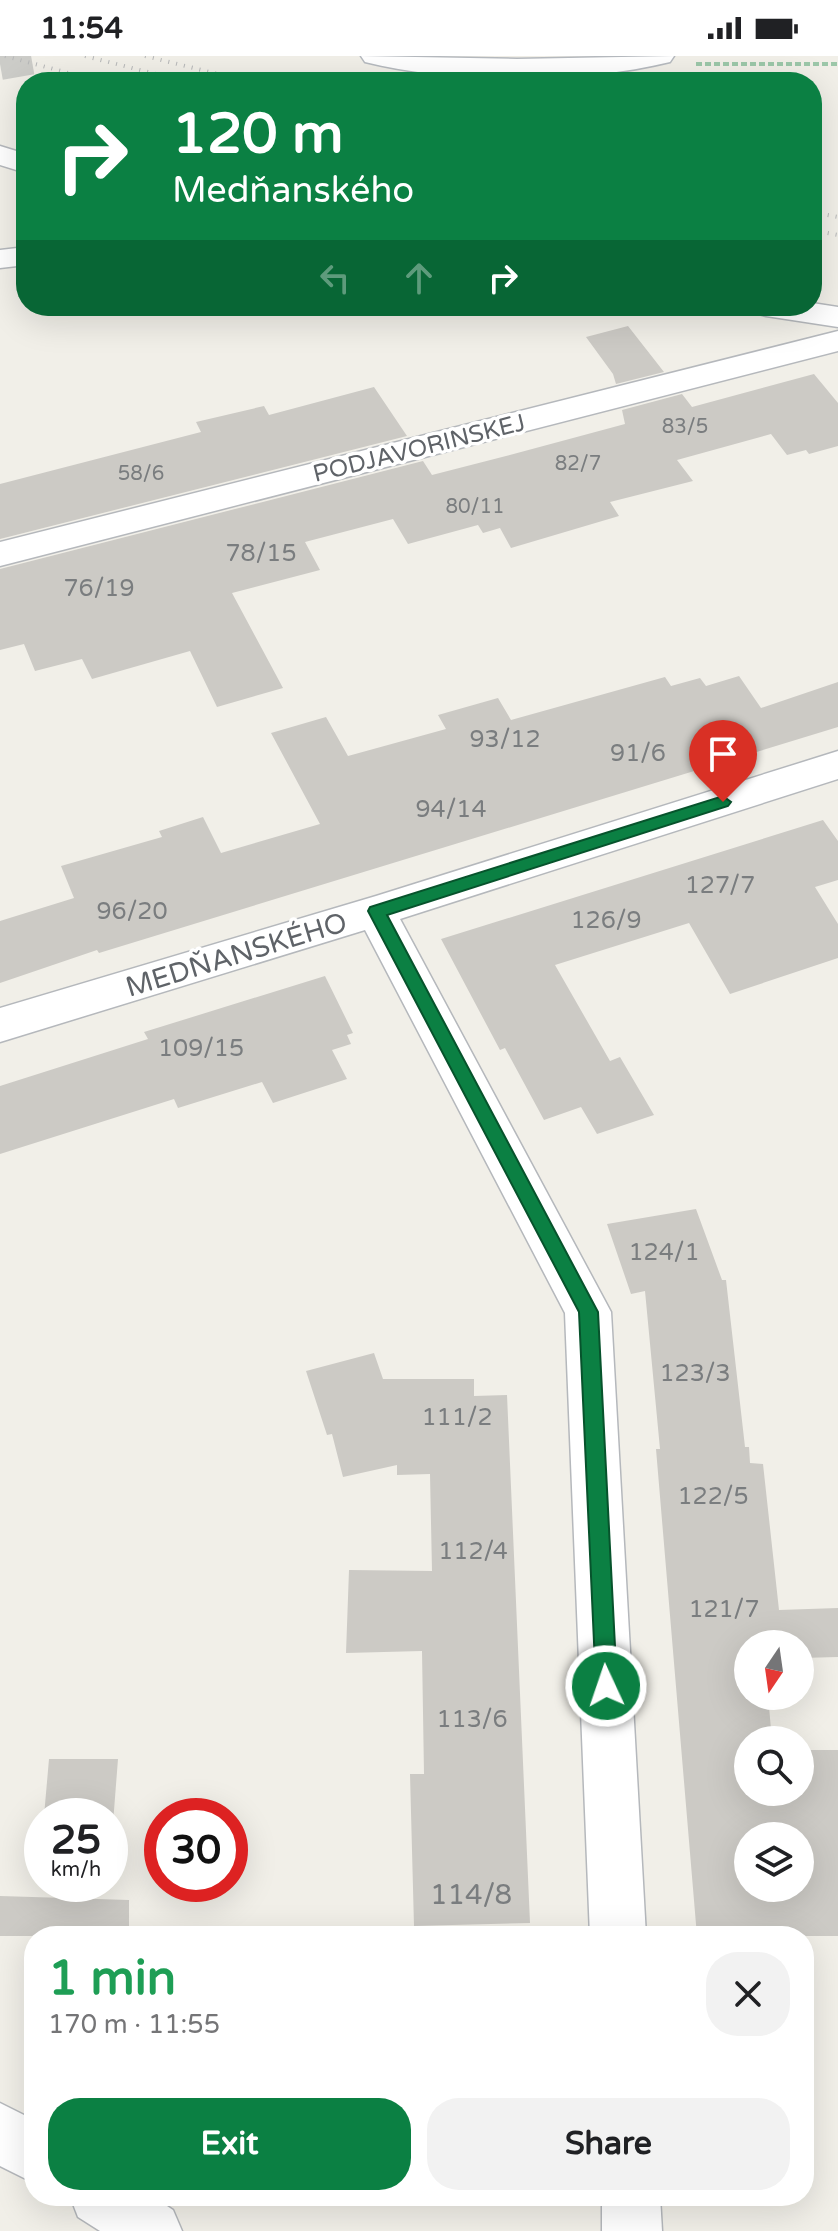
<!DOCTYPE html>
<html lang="en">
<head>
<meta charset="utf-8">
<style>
  body { margin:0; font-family:"Varela Round",sans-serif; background:#f2f2f2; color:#202124; height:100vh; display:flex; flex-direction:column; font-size:30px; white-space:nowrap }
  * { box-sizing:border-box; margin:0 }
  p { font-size:26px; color:#757577 }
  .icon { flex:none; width:44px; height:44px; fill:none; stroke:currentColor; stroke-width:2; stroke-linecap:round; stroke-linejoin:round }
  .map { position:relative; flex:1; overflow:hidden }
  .drawer { position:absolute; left:24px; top:1870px; width:790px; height:280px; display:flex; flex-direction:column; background:#fff; border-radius:32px; box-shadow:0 8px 32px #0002 }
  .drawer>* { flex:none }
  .hud { position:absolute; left:16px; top:16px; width:806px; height:244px; border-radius:32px; box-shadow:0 8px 32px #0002; background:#0b8043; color:#fff; overflow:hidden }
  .needle { width:52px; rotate:193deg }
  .tools { position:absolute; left:734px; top:1574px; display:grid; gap:16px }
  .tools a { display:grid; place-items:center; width:80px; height:80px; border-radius:50%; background:#fff; box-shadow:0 8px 32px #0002; font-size:40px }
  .speed { position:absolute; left:24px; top:1742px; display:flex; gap:16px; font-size:40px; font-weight:700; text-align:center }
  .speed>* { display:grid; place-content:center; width:104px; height:104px; border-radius:50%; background:#fff; box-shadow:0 8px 32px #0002; line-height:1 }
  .speed small { font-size:20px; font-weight:400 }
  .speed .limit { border:12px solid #d22; background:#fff; color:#111 }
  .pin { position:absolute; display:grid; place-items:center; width:68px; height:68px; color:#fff; margin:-82px -34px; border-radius:50% 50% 50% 0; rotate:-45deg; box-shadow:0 0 8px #0007 }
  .pin .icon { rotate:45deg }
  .me { position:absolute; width:88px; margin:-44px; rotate:357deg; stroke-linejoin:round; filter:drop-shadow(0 0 6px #0008) }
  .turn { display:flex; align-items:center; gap:28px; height:168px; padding:0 24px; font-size:36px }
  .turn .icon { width:104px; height:104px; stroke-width:2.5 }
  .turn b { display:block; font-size:56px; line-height:68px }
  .lanes { display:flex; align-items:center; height:76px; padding:0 24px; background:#0003; justify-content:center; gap:40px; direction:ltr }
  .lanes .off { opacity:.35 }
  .round { display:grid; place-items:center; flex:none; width:84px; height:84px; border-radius:32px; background:#f2f2f2 }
  .summary { display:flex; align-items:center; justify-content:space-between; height:136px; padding:0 24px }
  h1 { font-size:48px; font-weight:800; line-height:60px; color:#1e9e55 }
  .cta { display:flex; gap:16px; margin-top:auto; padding:16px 24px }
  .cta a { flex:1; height:92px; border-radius:32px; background:#0b8043; color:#fff; font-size:32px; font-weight:800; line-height:92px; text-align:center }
  .cta a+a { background:#f2f2f2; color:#202124 }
  .status { display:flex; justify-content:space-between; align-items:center; height:56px; padding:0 40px; background:#fff; direction:ltr }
  .status svg { height:22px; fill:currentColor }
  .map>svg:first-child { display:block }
  .building { fill:#cccac5; fill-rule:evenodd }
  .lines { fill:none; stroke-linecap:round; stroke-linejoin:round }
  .secondary-tunnel { stroke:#ccccc8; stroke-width:32; stroke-dasharray:32 16; stroke-linecap:butt }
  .minor-casing { stroke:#b5b8bc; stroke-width:3 }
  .secondary-casing { stroke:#b6babf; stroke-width:3 }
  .path { stroke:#9cc7a9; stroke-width:4; stroke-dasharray:6 3; stroke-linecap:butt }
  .minor { fill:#fff; fill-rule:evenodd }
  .secondary { fill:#fff; fill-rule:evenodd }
  .rail { stroke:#b6b7b8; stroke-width:4; stroke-dasharray:1 7; stroke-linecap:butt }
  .route { fill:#0b8043; stroke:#07532c; stroke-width:2 }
  .labels { text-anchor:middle; stroke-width:7; stroke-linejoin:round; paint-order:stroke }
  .far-number-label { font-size:20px; fill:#7a7d7f }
  .far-street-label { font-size:24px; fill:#5f6368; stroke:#fff }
  .number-label { font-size:24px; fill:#7a7d7f }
  .street-label { font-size:28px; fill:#5f6368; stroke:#fff }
  .near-number-label { font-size:28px; fill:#7a7d7f }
</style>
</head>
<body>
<div class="status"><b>11:54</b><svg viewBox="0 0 49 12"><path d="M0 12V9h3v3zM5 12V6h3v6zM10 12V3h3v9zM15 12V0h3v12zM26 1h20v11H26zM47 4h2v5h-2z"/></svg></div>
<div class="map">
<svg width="838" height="2175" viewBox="0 0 838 2175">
  <rect width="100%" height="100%" fill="#f1efe8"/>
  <!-- building -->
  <g class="building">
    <path d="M628,270L664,316L616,328L613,318L586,281Z"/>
    <path d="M814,318L838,347V390L809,398L806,394L787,399L771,378L677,404L693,425L610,446L619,460L511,492L500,472L483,477L478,469L408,488L393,463L305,486L320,514L232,537L283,632L217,651L190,595L92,623L82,603L35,615L24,588L0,594V513L423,405L432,419L506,400L625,368L622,354L682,338L692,351Z"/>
    <path d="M374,331L407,380L0,483V428L201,376L196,366L264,350L269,359Z"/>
    <path d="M739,620L761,652L838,626V671L99,897L97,894L0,927V865L74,842L61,810L162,781L159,775L203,761L221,797L320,768L271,677L326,661L348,700L446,673L438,659L498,642L511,664L665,621L671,630L700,622L706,630Z"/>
    <path d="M823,764L838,785V824L815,831L838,868V902L730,938L689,867L555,909L610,1005L620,1001L654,1059L597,1078L581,1051L544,1064L505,992L500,994L441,883Z"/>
    <path d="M325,920L353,977L347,979L351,988L332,994L347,1023L273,1047L262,1026L178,1052L174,1043L0,1098V1030L148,983L144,976Z"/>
    <path d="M696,1153L722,1224H726L745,1391H749L750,1407L763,1408L779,1554L838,1552V1601L800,1602V1588H748V1640H768L772,1684H748V1736H800V1694H838V1880H697L656,1393H660L645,1235L631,1238L607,1168ZM748,1780H800V1832H748Z"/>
    <path d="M374,1297L383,1323H474V1340L507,1339L530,1867L414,1870L410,1718H424L422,1595L346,1597L349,1514L432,1515L430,1418L397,1419V1409L343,1421L332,1378L327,1379L306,1315Z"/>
    <path d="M49,1703H118L112,1780L110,1760H44Z"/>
    <path d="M0,1840L129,1844V1880H0Z"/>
  </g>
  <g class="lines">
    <!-- secondary-tunnel -->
    <path class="secondary-tunnel" d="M0,8L45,0"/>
    <defs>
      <g id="minor">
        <path d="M0,90L26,98V117L0,109Z"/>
        <path d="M26,191V209L0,212V194Z"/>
        <path d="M812,247L838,251V271L766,260L755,257L750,250H812Z"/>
        <path d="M838,275V295L0,510V486Z"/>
        <path d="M838,695V723L400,863L611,1256L646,1880H590L565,1257L365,874L0,986V952L376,840Z"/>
        <path d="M0,2047L34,2064V2127L0,2110Z"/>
        <path d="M70,2140H152L173,2154L182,2175H100L78,2161Z"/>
        <path d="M602,2140H660L662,2175H602Z"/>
      </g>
      <path id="secondary" d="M361,0L517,3L674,0L670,6C581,28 454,28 365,6Z"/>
    </defs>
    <!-- minor casing -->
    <use href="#minor" class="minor-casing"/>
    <!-- secondary casing -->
    <use href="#secondary" class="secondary-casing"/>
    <!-- path -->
    <path class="path" d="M696,8H838"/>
    <!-- minor -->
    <use href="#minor" class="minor"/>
    <!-- secondary -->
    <use href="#secondary" class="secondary"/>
    <!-- rail -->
    <g class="rail">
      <path d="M5,0L102,26"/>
      <path d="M85,0L187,26"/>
      <path d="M145,0L250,26"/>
      <path d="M812,156L838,161"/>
      <path d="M812,174L838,179"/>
    </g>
  </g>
  <!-- route -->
  <path class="route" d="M723,740L731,746L728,750L387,859L598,1256L617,1630L614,1637L606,1640L599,1637L596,1630L579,1256L368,855L370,851Z"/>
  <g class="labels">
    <!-- far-number labels -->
    <g class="far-number-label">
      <text x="685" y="377">83/5</text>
      <text x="578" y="414">82/7</text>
      <text x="141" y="424">58/6</text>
      <text x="475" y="457">80/11</text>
    </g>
    <!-- far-street labels -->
    <g class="far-street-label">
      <text transform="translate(419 392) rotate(-14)" y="8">PODJAVORINSKEJ</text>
    </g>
    <!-- number labels -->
    <g class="number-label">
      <text x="261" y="505">78/15</text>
      <text x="99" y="540">76/19</text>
      <text x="505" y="691">93/12</text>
      <text x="638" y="705">91/6</text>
      <text x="451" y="761">94/14</text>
      <text x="720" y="837">127/7</text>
      <text x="132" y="863">96/20</text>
      <text x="606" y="872">126/9</text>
      <text x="201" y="1000">109/15</text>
      <text x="664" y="1204">124/1</text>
      <text x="695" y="1325">123/3</text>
      <text x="457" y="1369">111/2</text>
      <text x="713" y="1448">122/5</text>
      <text x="473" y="1503">112/4</text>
      <text x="724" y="1561">121/7</text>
      <text x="472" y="1671">113/6</text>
    </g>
    <!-- street labels -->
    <g class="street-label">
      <text transform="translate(236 898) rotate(-17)" y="10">MEDŇANSKÉHO</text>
    </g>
    <!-- near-number labels -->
    <g class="near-number-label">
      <text x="471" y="1848">114/8</text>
    </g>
  </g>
</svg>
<div class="tools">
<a><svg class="needle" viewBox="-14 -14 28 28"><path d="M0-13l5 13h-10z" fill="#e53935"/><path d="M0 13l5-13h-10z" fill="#757577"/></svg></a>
<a><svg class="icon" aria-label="search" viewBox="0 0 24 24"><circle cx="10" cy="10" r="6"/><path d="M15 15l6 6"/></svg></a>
<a><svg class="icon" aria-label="layers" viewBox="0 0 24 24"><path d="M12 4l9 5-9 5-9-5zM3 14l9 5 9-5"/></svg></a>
</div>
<div class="speed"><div>25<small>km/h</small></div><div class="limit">30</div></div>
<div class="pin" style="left:723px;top:746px;background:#d93025"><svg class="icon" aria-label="arrive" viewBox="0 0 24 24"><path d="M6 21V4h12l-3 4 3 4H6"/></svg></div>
<svg class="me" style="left:606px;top:1630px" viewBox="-20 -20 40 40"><circle r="17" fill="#0b8043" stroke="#fff" stroke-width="3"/><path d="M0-11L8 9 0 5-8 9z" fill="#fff"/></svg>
<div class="hud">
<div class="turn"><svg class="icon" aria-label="right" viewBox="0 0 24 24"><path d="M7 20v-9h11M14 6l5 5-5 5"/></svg><div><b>120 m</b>Medňanského</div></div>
<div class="lanes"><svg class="icon off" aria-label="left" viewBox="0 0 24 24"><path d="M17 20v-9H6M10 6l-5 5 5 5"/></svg><svg class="icon off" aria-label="ahead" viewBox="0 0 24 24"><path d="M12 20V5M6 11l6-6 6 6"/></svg><svg class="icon" aria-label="right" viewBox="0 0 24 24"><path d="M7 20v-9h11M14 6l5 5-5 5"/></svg></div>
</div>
<section class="drawer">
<div class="summary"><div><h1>1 min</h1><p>170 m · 11:55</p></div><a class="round"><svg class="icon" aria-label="close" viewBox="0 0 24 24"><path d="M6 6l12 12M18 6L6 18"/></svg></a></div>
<div class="cta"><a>Exit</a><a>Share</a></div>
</section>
</div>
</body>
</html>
